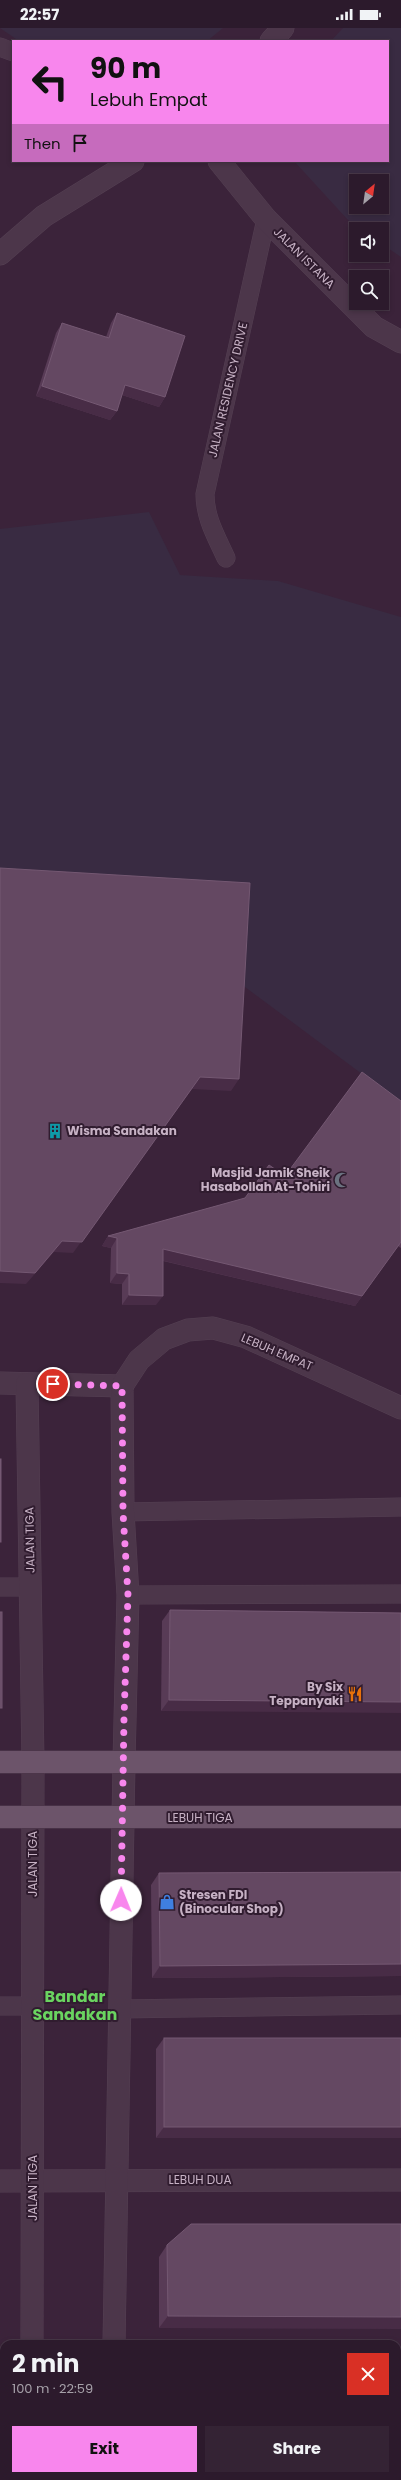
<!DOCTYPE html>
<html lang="en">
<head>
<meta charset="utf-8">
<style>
  body { margin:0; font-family:Poppins,sans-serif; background:#342334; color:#f1f3f6; height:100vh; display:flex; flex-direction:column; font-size:15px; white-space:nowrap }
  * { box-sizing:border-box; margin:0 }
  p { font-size:13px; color:#a6a1a9 }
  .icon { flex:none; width:22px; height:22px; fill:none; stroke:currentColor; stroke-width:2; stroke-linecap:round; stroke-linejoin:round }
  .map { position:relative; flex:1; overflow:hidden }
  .drawer { position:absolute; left:0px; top:2312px; width:401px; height:140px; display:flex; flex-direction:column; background:#2c1a2c; border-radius:12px 12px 0 0; box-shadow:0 2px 6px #0003,0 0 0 1px #483848 }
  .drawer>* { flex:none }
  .hud { position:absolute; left:12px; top:12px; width:377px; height:122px; border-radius:0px; box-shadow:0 2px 6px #0003,0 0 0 1px #483848; background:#f886ed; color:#111; overflow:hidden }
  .needle { width:26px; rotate:29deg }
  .tools { position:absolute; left:349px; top:146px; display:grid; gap:8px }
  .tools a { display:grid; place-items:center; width:40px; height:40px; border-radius:0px; background:#2c1a2c; box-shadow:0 2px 6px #0003,0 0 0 1px #483848; font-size:20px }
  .pin { position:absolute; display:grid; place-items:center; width:34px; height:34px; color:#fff; margin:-17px; border:2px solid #fff; border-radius:50%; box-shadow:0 1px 4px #0007 }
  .me { position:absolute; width:44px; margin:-22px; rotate:1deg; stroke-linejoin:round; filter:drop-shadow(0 0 3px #0008) }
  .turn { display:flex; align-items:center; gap:14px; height:84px; padding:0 12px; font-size:18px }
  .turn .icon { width:52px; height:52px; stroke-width:2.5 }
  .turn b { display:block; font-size:28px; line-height:34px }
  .then { display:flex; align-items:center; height:38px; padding:0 12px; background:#0003; gap:8px; font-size:15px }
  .round { display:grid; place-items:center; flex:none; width:42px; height:42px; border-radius:0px; background:#342334 }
  .head { display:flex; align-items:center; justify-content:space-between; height:68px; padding:0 12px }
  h1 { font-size:24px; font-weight:700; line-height:30px }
  .cta { display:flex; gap:8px; margin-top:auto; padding:8px 12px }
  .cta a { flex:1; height:46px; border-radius:0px; background:#f886ed; color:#111; font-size:16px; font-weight:700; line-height:46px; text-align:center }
  .cta a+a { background:#342334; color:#f1f3f6 }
  .status { display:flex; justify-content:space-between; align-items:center; height:28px; padding:0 20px; background:#2c1a2c; direction:ltr }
  .status svg { height:11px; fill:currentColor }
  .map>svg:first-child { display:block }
  .green { fill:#392b42; fill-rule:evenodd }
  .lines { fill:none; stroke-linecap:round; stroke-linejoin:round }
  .service-casing { stroke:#554053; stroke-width:19 }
  .minor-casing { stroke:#554053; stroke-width:23 }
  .tertiary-casing { stroke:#554053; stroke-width:23 }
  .primary-casing { stroke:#554053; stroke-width:23 }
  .service { stroke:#4c364a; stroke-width:18 }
  .minor { stroke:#4c364a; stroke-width:22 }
  .tertiary { stroke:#4c364a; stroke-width:22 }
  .primary { stroke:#6c546a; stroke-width:22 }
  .wall { fill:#583b56 }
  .shaded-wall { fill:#482c46 }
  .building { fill:#644862; stroke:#745872 }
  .route { stroke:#f886ed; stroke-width:7; stroke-dasharray:0 12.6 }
  .labels { text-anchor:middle; stroke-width:4; stroke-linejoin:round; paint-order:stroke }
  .street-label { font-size:12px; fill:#c7b2c5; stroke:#301c2f }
  .poi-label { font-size:12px; font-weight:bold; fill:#c7b2c5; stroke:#301c2f; text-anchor:start }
  .district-label { font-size:16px; font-weight:bold; fill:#6ad460; stroke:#301c2f }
</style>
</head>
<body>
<div class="status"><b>22:57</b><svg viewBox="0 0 49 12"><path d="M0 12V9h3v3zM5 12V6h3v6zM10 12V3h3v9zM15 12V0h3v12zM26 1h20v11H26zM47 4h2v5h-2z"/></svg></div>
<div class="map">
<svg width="401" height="2452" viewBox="0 0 401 2452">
  <rect width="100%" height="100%" fill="#3b233a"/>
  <!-- green -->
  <g class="green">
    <path d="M0,0H223L207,13H19Z"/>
    <path d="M343,0H401V229L382,216V201H360L348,192L294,133H388V13H331ZM356,153H382V179H356Z"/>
    <path d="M149,484L180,547L278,553L401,589V1075L237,953L0,852V501Z"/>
  </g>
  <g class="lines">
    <defs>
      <g id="service">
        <path d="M0,19L13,24"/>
        <path d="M226,530C216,508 205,490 205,466L266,191"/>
        <path d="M123,1484L401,1479"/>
        <path d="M0,1559H30"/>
        <path d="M128,1567L401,1566"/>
        <path d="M0,1978H33"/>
        <path d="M120,1981L401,1977"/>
        <path d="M0,2330H4"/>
        <path d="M397,2332H401"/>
      </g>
      <g id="minor">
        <path d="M219,133L266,191L374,299L401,314"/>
        <path d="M0,1355L122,1358"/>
        <path d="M27,1356L33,1734"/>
        <path d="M122,1358L123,1484L128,1567L124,1734"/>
        <path d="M122,1358L139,1332L164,1311L188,1302L213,1300L246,1309L401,1380"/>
        <path d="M0,2153L401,2152"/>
      </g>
      <g id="tertiary">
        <path d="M271,13L283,0"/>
        <path d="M0,226L44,188L133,133"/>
        <path d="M32,2316L33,1734"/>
        <path d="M114,2316L124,1734"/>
        <path d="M32,2452V2448"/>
        <path d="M111,2452L112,2448"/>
      </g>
      <g id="primary">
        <path d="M0,1734H401"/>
        <path d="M0,1789H401"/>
      </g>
    </defs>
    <!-- service casing -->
    <use href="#service" class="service-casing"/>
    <!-- minor casing -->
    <use href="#minor" class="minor-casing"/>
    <!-- tertiary casing -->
    <use href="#tertiary" class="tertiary-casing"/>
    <!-- primary casing -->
    <use href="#primary" class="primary-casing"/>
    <!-- service -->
    <use href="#service" class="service"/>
    <!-- minor -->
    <use href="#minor" class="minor"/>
    <!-- tertiary -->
    <use href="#tertiary" class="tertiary"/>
    <!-- primary -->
    <use href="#primary" class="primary"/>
  </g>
  <!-- wall -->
  <g class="wall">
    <path d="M117,285L165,369L159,379L122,367L117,383L110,392L36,368L56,305L62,295L106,309L111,295Z"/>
    <path d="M401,1073V1220L398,1218L355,1278L163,1233L156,1277H122V1256L110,1255L111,1220L102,1218L108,1208L245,1170L285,1148Z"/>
    <path d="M170,1582L401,1585L161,1683L162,1593Z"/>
    <path d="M401,1844V1948L152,1950L151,1857L159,1845Z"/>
    <path d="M164,2010H401L156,2110V2021Z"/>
    <path d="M401,2196L159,2300V2229L167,2217Z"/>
    <path d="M155,2448H397L401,2452H158Z"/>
  </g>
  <!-- shaded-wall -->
  <g class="shaded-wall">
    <path d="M125,357L165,369L159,379L119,366Z"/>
    <path d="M42,358L117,383L110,392L36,368Z"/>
    <path d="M200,1049L239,1051L231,1063L192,1061L73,1225L54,1224L26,1256L0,1255V1243Z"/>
    <path d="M108,1208L117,1210L111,1220L102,1218Z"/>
    <path d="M401,1214L355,1278L156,1231L163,1221Z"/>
    <path d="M117,1245L129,1246L122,1256L110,1255Z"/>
    <path d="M129,1267L163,1268L156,1277H122Z"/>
    <path d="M169,1672L401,1674V1685L161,1683Z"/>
    <path d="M401,1936V1948L152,1950L160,1938Z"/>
    <path d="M164,2099H401V2110H156Z"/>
    <path d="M168,2288L401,2289V2301L159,2300Z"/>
    <path d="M174,2448H283L401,2449V2452H171Z"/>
  </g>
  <!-- building -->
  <g class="building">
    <path d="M117,285L185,308L165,369L125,357L117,383L42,358L62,295L109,310Z"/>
    <path d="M0,840L250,855L239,1051L200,1049L82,1214L62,1213L35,1245L0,1243Z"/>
    <path d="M362,1044L401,1073V1214L362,1268L163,1221V1268L129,1267V1246L117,1245V1210L108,1208L245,1170L269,1137L285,1148Z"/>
    <rect x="0" y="1431" width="1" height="83"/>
    <path d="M170,1582L401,1585V1674L169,1672Z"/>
    <rect x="0" y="1584" width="2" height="96"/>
    <path d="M401,1844V1936L160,1938L159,1845Z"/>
    <rect x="164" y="2010" width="237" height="89"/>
    <path d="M191,2196H401V2289L168,2288L167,2217Z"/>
    <path d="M397,2358H401V2449L283,2448H397Z"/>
    <path d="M0,2361H2L3,2452H0Z"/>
  </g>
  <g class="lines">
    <!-- route -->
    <path class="route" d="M53,1356L122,1358L123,1484L128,1567L124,1690L121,1872"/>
  </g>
  <!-- icons -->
  <defs>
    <symbol id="building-bare" viewBox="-9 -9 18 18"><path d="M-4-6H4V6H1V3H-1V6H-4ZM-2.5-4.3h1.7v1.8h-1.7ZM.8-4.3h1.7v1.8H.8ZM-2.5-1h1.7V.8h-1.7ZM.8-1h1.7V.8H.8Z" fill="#0f9aa8" stroke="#301c2f" stroke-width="2.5" paint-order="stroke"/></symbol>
    <symbol id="mosque-bare" viewBox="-9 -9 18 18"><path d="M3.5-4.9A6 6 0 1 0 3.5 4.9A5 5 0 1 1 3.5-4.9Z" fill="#6b7280" stroke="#301c2f" stroke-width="2.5" paint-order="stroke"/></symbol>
    <symbol id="restaurant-bare" viewBox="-9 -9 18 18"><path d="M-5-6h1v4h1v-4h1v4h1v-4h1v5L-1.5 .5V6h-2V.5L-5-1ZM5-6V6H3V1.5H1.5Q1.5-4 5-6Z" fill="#e8710a" stroke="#301c2f" stroke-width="2.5" paint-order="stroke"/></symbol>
    <symbol id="shop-bare" viewBox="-9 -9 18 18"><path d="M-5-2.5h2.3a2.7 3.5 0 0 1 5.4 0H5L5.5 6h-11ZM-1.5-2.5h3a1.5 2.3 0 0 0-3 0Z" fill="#3f7fe0" stroke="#301c2f" stroke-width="2.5" paint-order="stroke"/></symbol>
  </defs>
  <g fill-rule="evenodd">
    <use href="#building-bare" x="44" y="1092" width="22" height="22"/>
    <use href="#mosque-bare" x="331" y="1141" width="22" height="22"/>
    <use href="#restaurant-bare" x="344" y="1655" width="22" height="22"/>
    <use href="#shop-bare" x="156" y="1863" width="22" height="22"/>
  </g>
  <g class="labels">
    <!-- street labels -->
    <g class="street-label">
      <text transform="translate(304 230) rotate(45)" y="4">JALAN ISTANA</text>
      <text transform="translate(228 362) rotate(-77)" y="4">JALAN RESIDENCY DRIVE</text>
      <text transform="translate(277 1324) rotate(23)" y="4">LEBUH EMPAT</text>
      <text transform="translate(30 1512) rotate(-91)" y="4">JALAN TIGA</text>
      <text x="200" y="1794">LEBUH TIGA</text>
      <text transform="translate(33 1836) rotate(-90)" y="4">JALAN TIGA</text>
      <text x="200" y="2156">LEBUH DUA</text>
      <text transform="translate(33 2160) rotate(-90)" y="4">JALAN TIGA</text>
    </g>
    <!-- poi labels -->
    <g class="poi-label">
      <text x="67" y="1107">Wisma Sandakan</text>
      <text x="330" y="1149" text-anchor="end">Masjid Jamik Sheik<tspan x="330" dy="14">Hasabollah At-Tohiri</tspan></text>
      <text x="343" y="1663" text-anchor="end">By Six<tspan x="343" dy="14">Teppanyaki</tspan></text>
      <text x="179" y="1871">Stresen FDI<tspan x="179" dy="14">(Binocular Shop)</tspan></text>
    </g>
    <!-- district labels -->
    <g class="district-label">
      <text x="75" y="1974">Bandar<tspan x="75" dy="18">Sandakan</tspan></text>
    </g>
  </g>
</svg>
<div class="tools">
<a><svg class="needle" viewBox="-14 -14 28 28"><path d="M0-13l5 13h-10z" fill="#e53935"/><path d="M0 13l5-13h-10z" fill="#a6a1a9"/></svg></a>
<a><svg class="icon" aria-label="sound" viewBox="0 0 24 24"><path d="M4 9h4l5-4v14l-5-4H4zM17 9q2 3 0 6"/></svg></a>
<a><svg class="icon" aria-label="search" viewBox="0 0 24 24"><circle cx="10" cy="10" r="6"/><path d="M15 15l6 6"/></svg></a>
</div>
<div class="pin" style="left:53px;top:1356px;background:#d93025"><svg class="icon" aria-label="arrive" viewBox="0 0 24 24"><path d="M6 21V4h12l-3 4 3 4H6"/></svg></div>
<svg class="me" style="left:121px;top:1872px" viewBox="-20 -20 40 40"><circle r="19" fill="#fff"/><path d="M0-13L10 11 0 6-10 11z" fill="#f886ed"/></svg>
<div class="hud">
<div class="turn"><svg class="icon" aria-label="left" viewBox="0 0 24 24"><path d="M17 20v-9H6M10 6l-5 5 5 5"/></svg><div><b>90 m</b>Lebuh Empat</div></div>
<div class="then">Then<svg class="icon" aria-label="arrive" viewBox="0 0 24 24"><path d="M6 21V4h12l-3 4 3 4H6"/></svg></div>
</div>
<section class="drawer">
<div class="head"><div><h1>2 min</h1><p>100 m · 22:59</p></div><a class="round" style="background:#d93025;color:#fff"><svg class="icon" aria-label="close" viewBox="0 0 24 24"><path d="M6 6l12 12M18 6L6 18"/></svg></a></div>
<div class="cta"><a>Exit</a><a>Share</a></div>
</section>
</div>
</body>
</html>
